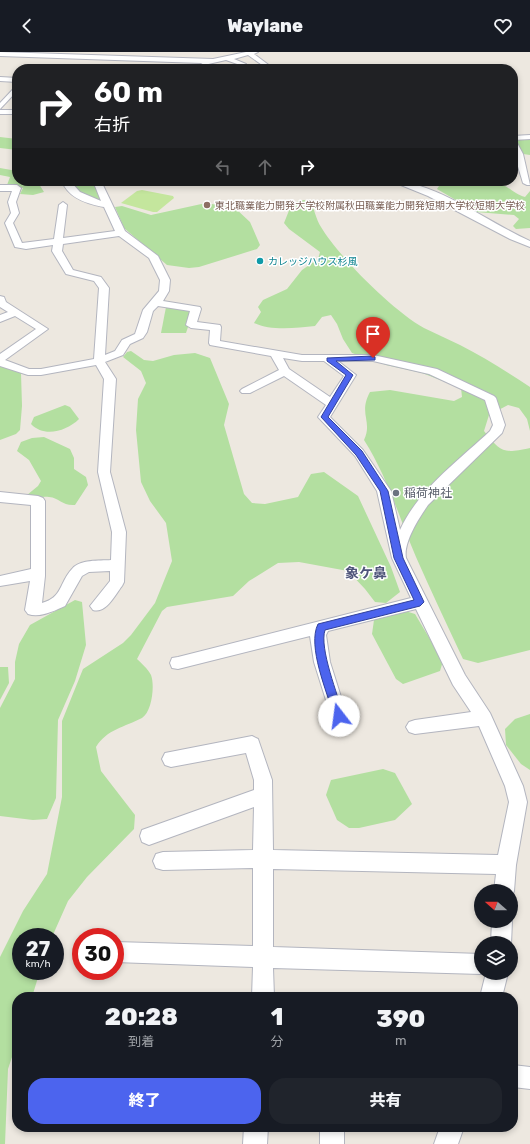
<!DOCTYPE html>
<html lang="ja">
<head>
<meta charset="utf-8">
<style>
  body { margin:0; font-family:Rubik,"Noto Sans JP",sans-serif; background:#20242c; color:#f1f3f6; height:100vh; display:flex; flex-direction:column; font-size:15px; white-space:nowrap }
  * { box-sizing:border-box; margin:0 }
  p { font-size:13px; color:#9ea1a6 }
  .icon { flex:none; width:22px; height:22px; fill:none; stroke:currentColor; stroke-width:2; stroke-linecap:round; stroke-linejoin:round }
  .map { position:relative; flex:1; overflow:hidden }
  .sheet { position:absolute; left:12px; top:940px; width:506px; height:140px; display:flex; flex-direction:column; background:#171b24; border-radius:16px; box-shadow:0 2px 6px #0003 }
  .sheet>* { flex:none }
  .top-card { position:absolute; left:12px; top:12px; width:506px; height:122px; border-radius:16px; box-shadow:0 2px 6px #0003; background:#202124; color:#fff; overflow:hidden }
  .needle { width:26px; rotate:291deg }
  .buttons { position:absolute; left:474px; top:832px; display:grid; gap:8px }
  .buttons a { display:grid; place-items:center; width:44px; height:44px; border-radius:50%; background:#171b24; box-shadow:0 2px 6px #0003; font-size:20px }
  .speed { position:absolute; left:12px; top:876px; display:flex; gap:8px; font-size:20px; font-weight:700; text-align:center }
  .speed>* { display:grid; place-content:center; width:52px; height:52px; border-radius:50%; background:#171b24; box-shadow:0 2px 6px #0003; line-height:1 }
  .speed small { font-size:10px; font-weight:400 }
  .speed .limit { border:6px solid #d22; background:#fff; color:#111 }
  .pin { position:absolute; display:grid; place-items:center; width:34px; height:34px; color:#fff; margin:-41px -17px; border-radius:50% 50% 50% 0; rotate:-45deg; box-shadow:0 0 4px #0007 }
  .pin .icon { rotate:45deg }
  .me { position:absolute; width:44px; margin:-22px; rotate:345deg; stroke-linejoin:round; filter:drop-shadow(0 0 3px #0008) }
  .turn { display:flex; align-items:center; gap:14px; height:84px; padding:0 16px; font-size:18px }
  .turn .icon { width:52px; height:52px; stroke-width:2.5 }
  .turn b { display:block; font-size:28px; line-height:34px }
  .lanes { display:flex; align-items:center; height:38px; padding:0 16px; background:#0003; justify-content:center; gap:20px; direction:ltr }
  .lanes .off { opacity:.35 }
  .eta { display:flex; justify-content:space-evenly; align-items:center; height:68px; text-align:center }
  .eta b { font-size:24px; font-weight:800; line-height:28px }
  .cta { display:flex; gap:8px; margin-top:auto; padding:8px 16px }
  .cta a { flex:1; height:46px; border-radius:16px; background:#4c64ee; color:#fff; font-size:16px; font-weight:800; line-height:46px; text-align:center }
  .cta a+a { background:#20242c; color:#f1f3f6 }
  header { display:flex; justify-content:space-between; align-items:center; height:52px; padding:0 16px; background:#171b24; font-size:18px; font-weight:800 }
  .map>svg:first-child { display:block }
  .green { fill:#b3dfa0 }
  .pitch { fill:#c4e69d }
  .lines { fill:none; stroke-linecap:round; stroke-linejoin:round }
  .minor-casing { stroke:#b3b5bf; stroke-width:2 }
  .minor { fill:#fff; fill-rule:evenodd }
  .route { fill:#4c64ee; stroke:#31419b }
  .education-dot { fill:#8d6e63; stroke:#fff; stroke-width:1.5 }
  .culture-dot { fill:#0f9aa8; stroke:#fff; stroke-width:1.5 }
  .worship-dot { fill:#6b7280; stroke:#fff; stroke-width:1.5 }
  .labels { text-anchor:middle; stroke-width:3; stroke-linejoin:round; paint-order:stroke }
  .far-education-label { font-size:10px; fill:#785e54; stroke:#fff; text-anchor:start }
  .far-culture-label { font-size:10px; fill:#0d838f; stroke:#fff; text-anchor:start }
  .worship-label { font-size:12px; fill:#5b616d; stroke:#fff; text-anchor:start }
  .quarter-label { font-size:14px; font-weight:bold; fill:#4f557a; stroke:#fff }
</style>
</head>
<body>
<header><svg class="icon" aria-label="back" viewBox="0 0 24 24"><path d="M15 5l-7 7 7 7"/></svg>Waylane<svg class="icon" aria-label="heart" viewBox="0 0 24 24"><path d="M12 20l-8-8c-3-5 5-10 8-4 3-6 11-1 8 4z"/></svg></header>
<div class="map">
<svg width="530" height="1092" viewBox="0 0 530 1092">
  <rect width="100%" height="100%" fill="#ede8e0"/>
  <!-- green -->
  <g class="green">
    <path d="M0,85L17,87V98L0,96Z"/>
    <path d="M530,86V103L523,102L516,89L517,87Z"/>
    <path d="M0,116L17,119V129H37L44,140L33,143L20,142L23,136L7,133L10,125L0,123Z"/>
    <path d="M69,129H96L104,150L101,151L77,140Z"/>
    <path d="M457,129C474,129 490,128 505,134C512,138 517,143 525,145L530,139V176L516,177L513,174L519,167L514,163L476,160L437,137L439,134Z"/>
    <path d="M304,148L311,149C314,157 316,167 321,175C340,206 392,258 424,276C436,282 448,287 460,293C484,305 507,320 530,335V379L527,367L519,356L508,353L489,363L484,379C501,400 502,402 530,396V598L478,611L463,607C447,573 431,539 416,505C399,465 387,424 364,388C373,369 358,362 370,340L390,338L454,349L462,345L461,336L422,321L386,313L352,301L343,287L337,272L331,263L322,265L315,274C296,276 271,279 254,271L261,260L258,255L263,248L287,237L302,218L318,207L320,200L289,177L284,171L292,151Z"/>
    <path d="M206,151L235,156L250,170L260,193L257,197L199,215L189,216L167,213L124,176L115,155L122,154L151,163Z"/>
    <path d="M166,255L190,258L193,260L186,281H161Z"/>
    <path d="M131,299L144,308L153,309L174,303L195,301L210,306L229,352L224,373L244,442L252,451L265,452L298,445L311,422L324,420L358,444L391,515L400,540L386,551L375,550L365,537L348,519L299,510L278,511L249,529L233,544L167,555L162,559L137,607C141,611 148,617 151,623C155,633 152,660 142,666C125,675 107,677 96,695L101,719L135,763L134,777L87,825L68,849L52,885H21V919H40L32,945H17V990L8,1017L5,1092H0V905L23,859L47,822L62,745V669L83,617L123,591L131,583L155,551L172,509L166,471L150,449L141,430L136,378L138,347L146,331L141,319L123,305L127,300Z"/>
    <path d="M0,313L21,321L22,354L20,378L16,382L0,388Z"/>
    <path d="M65,353L70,355L79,367C67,379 44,386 31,372L34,365Z"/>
    <path d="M44,385L70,397L74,406V417L86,425L88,433L75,453C62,454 60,446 49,445C42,444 33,447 27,443L38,434L41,429L29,408L17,399L21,390L32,386Z"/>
    <path d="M75,548L82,550L86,593L75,629L58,668L56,746L47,767L33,768L0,764V656L15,627V610L19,592L30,573Z"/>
    <path d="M402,558L415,562L443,609L440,619L403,632L396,627L372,582L374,568Z"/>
    <path d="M0,615H8L9,631L0,648Z"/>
    <path d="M530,662V718L521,712L506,693L505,677L515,667Z"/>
    <path d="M383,717L395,721L412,752L395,768L359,776H349L337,768L326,743L331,728Z"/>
  </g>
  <!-- pitch -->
  <path class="pitch" d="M142,138L173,144L174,146L157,160H153L121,151L137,139Z"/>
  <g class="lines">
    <defs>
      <g id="minor">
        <path d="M0,0L213,7L246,0H258L254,2L270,14L265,15L248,3L234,7L246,12V17H240V13L226,8L204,13L201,11L0,4Z"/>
        <path d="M0,25L17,26V30L0,29Z"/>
        <path d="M17,33V39L0,57V51Z"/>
        <rect x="0" y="58" width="17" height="4"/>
        <path d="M530,83V87L513,88V84Z"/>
        <path d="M513,89H516L523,102L530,133H527L523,131L513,98Z"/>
        <path d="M62,129H70L80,140L101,149L93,129H101L125,179L158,204L170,228L169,239L163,249L200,255L201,257L197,270L220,273L221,275L220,289L302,303H373L437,317L494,344L496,346L505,373L502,381L428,453C419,466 403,491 406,506L465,623L490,661L523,734L527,750L516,813L514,839L511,846V839H494L496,822L273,817V895L481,902V921H484L481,922L273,916L274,945H252L253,915L115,910V890L253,894V816L163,818L156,816L153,809L156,802L163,800L253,798L254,755L149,793L142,790L140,784L142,778L254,738V728L246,701L171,715L165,713L162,707L165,701L252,684L258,687L272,728L273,798L498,803L509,750L505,734L479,674L415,682L409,680L406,675L409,670L415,668L471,660L453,633L416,557L328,579L326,583L330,610L347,664L345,669L339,671L333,669L331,664L314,610L310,584L178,617L172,616L170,611L172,606L178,605L411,546L392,506L377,439L355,404L318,365L326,353L284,324L250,341H242L240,339L242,337L279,318L271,304L210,293L209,291L210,278L191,276L186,273L190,259L158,254L153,259L147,280L143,286L130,292L123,303L105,310L116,327L110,420L126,480L124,530L122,534C115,543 106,562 93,558L90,554L110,529V519L89,520L82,524L65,554C54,559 40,566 28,562L25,558L30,529L0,534V524L31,517V453L0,450V440L38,444L43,446L45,449V524L42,551C63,545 59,531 72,517C80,507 99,509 111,508L112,480L98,420L104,327L96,313L41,323H28L0,314V302L36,277L15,264L0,270V263L8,260L0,255V244L4,245L6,250L48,277L5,308L29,317H41L94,307L99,236L94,229L66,222L52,199L53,193L26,197L15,195L5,171L11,161L8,150L12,139H0V133H17L21,136L16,150L19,161L13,171L22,191L54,187L59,153L63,150L67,153L63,186L115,179L104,155C87,152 68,146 62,129ZM119,184L149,206L160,228L159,239L143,258L135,282L122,288L115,299L105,303L109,236L101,225L73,218L62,199L63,192ZM283,306L302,309H324L344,324L330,345L289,317ZM338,309H373L429,322L485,348L493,373L490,379C458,409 418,438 400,478L391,439L363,398L330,365L356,323Z"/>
        <path d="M391,129C435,129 489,171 530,189V195L510,187L428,144Z"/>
        <path d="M511,866L512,869L511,892L491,891L492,869H511Z"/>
        <path d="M486,921H508L502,945H480Z"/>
        <path d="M513,1013L530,1015V1037L513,1035Z"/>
        <path d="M244,1075H268L267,1092H243Z"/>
        <rect x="320" y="1075" width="24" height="17"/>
        <path d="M440,1075H464L458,1092H434Z"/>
      </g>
    </defs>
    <!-- minor casing -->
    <use href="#minor" class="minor-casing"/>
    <!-- minor -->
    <use href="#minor" class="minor"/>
  </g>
  <!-- route -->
  <path class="route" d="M373,304L375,305V308L336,309L353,323L328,365L362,399L388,439L403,506L424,550L420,554L325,578C319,596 338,644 344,664L339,668L334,664C327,640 307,594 318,572L414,548L394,506L380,439L356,403L321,365L346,323L327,309V306Z"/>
  <!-- markers -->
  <circle class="education-dot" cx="207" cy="153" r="4"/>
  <circle class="culture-dot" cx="260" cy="209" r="4"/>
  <circle class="worship-dot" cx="396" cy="441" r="4"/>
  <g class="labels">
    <!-- far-education labels -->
    <g class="far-education-label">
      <text x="215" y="157">東北職業能力開発大学校附属秋田職業能力開発短期大学校短期大学校</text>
    </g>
    <!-- far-culture labels -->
    <g class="far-culture-label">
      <text x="268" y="213">カレッジハウス杉風</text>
    </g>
    <!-- worship labels -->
    <g class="worship-label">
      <text x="404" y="445">稲荷神社</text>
    </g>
    <!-- quarter labels -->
    <g class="quarter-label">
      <text x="366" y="526">象ケ鼻</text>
    </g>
  </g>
</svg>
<div class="buttons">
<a><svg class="needle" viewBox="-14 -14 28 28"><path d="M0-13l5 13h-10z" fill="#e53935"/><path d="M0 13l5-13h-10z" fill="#9ea1a6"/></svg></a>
<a><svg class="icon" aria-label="layers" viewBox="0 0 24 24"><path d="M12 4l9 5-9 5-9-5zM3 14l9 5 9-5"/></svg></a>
</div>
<div class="speed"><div>27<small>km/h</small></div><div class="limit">30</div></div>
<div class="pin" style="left:373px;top:306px;background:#d93025"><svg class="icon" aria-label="arrive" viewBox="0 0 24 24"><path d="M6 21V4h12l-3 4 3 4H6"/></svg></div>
<svg class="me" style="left:339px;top:664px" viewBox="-20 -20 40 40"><circle r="19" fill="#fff"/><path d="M0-13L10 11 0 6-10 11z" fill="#4c64ee"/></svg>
<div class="top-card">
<div class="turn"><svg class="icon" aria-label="right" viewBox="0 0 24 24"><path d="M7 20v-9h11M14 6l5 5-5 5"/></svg><div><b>60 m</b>右折</div></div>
<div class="lanes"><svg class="icon off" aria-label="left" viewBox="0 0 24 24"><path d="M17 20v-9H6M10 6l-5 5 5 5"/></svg><svg class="icon off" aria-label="ahead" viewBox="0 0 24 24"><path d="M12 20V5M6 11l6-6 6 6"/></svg><svg class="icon" aria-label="right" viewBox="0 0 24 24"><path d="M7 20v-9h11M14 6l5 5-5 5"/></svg></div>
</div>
<section class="sheet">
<div class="eta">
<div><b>20:28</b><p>到着</p></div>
<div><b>1</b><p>分</p></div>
<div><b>390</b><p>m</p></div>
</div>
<div class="cta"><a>終了</a><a>共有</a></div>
</section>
</div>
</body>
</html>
